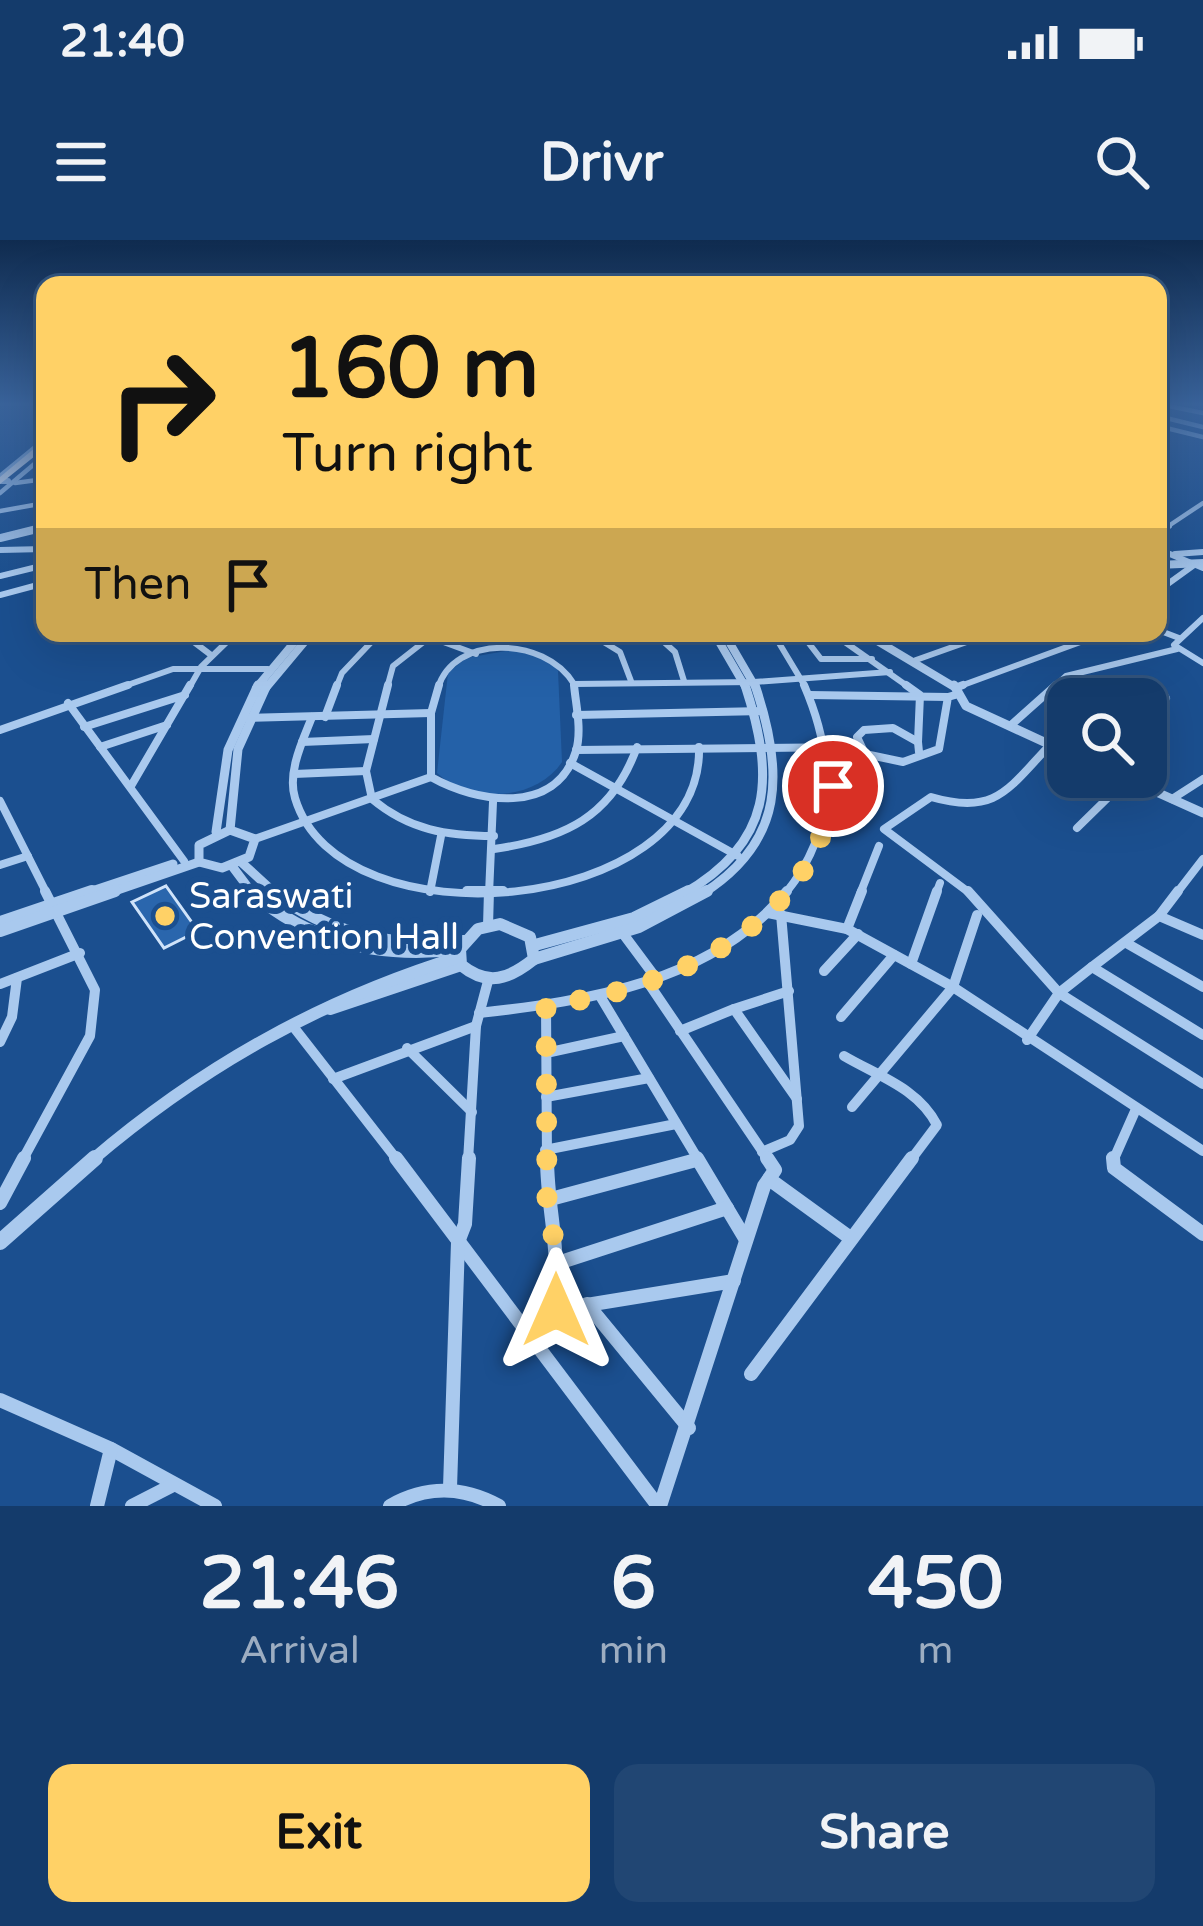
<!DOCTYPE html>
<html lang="en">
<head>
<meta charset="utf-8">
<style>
  body { margin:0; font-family:"Varela Round",sans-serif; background:#214673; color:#f1f3f6; height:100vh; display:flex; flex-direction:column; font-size:45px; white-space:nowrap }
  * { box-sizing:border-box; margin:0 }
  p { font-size:39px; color:#9dadc1 }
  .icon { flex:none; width:66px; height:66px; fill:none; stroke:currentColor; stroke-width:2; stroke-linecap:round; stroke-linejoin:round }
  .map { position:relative; height:1266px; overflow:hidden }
  .side { display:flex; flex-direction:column; background:#143b6b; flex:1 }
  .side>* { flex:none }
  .top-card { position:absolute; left:36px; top:36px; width:1131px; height:366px; border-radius:24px; box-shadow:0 12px 48px #0002,0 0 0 3px #33557e; background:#ffd166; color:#111; overflow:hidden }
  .fabs { position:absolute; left:1047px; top:438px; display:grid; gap:24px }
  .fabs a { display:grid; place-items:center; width:120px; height:120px; border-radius:24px; background:#143b6b; box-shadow:0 12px 48px #0002,0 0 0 3px #33557e; font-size:60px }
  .pin { position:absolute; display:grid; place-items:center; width:102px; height:102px; color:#fff; margin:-51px; border:6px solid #fff; border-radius:50%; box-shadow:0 3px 12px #0007 }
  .me { position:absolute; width:132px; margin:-66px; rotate:0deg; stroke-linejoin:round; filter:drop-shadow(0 0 9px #0008) }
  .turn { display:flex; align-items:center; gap:42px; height:252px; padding:0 48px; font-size:54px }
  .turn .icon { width:156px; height:156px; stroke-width:2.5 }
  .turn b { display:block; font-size:84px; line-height:102px }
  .then { display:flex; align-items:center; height:114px; padding:0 48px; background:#0003; gap:24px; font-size:45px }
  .eta { display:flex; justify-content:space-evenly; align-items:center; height:204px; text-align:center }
  .eta b { font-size:72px; font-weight:700; line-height:84px }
  .button { display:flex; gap:24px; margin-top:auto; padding:24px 48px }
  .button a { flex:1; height:138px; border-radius:24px; background:#ffd166; color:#111; font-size:48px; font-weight:700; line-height:138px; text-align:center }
  .button a+a { background:#214673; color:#f1f3f6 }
  .status { display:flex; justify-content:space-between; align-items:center; height:84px; padding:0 60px; background:#143b6b; direction:ltr }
  .status svg { height:33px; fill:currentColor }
  header { display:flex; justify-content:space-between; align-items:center; height:156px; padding:0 48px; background:#143b6b; font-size:54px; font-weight:700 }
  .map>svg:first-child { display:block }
  .green { fill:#2461a8 }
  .building { fill:#2a66ad; stroke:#cfe3fa; stroke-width:3 }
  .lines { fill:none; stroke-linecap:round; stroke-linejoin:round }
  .minor-far4 { stroke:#a9c9ee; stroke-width:4.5 }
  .minor-far3 { stroke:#a9c9ee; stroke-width:6 }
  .minor-far2 { stroke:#a9c9ee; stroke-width:8 }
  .minor-far1 { stroke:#a9c9ee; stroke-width:10 }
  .minor { stroke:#a9c9ee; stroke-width:14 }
  .tertiary-far4 { stroke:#a9c9ee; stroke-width:6 }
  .tertiary-far3 { stroke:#a9c9ee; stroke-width:8 }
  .tertiary-far2 { stroke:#a9c9ee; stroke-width:9 }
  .tertiary-far1 { stroke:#a9c9ee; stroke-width:12 }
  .tertiary { stroke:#a9c9ee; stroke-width:16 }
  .trunk { fill:#f8faff; fill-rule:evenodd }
  .route { stroke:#ffd166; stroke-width:21; stroke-dasharray:0 37.8 }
  .poi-dot { fill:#ffd166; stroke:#1b4f8f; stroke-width:4.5 }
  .labels { text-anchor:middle; stroke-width:12; stroke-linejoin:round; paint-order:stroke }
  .poi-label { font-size:36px; fill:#fff; stroke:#1b4f8f; text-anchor:start }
</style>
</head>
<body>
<div class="status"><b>21:40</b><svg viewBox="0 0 49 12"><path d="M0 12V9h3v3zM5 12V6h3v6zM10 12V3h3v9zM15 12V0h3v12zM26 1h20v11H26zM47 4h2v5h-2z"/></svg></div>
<header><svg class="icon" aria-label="menu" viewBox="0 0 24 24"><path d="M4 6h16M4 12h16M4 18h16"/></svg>Drivr<svg class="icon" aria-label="search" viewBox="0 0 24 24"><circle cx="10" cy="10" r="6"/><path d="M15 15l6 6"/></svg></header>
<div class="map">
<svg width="1203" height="1266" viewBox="0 0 1203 1266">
  <rect width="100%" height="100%" fill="#1b4f8f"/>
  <!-- green -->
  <path class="green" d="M517,409L553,423L558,431L562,522C536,561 471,564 437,533L448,433L466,418Z"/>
  <!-- building -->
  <path class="building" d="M166,646L198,691L164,708L132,662Z"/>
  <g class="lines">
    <!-- minor-far4 -->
    <g class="minor-far4">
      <path d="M1164,165L1203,173"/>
      <path d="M1158,176L1203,187"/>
      <path d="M1158,186L1203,197"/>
      <path d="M0,236L45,199"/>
      <path d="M15,243L45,239"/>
      <path d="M0,253L45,215"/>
      <path d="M0,271L45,263"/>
      <path d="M1164,289L1203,263"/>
    </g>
    <!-- minor-far3 -->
    <g class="minor-far3">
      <path d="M1158,293L1169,286"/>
      <path d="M1158,309L1203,328"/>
      <path d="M0,310L45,309"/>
      <path d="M1175,314L1203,312"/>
      <path d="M0,336L45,325"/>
      <path d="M1158,351L1194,325"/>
      <path d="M0,355L45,343"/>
      <path d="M1203,378L1174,405L1203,423"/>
      <path d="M1158,390L1179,398"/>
      <path d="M182,393L211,415"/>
      <path d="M419,393L476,414"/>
      <path d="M589,393L620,412L631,441"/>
      <path d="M654,393L675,412L684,441"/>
      <path d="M773,393L806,448"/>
      <path d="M801,393L821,419H872"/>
      <path d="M832,393L910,448"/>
      <path d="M916,420L992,393"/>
      <path d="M574,444L754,442L890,432"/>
      <path d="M119,448L173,429H268"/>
      <path d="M189,448L201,427L236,393"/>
      <path d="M336,448L342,433L380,393"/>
      <path d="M387,448L393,426L430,397"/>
      <path d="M438,448C453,395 544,395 574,444"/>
      <path d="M955,448L1105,393"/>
      <path d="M1053,448L1066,436L1177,409"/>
    </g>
    <!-- minor-far2 -->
    <g class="minor-far2">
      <path d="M388,445L366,531L372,559C409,590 447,596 494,596"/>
      <path d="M439,445L431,473V537C477,563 556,576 576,511C582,490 576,466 574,445"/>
      <path d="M906,445L920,455L918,502"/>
      <path d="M955,448L963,445"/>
      <path d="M809,455L948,457"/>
      <path d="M68,463L184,621"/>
      <path d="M1146,468L1166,458"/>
      <path d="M576,475L763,471"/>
      <path d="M312,477C303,500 287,532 295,558C339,707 704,675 699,507"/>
      <path d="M325,477L337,445"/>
      <path d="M248,478L431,473"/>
      <path d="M1010,486L1056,445"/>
      <path d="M84,487L185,455"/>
      <path d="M0,490L128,445"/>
      <path d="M302,502L374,499"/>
      <path d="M100,507L167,485"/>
      <path d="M576,510L858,507"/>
      <path d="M919,512L918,502L893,488L864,490L857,497L865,514L903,522L939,509L948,457L955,455"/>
      <path d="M570,523L738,616"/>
      <path d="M294,534L366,531"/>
      <path d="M131,546L190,445"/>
      <path d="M1172,559L1203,539"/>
      <path d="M0,561L47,654"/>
      <path d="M1077,588L1127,539"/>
      <path d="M255,599L431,537"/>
      <path d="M494,609C564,599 612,577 637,507"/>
      <path d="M0,625L28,616"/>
      <path d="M430,652L441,596"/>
      <path d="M489,654L493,562"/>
      <path d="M785,654C837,590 836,519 804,445"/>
      <path d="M860,654L879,606"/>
      <path d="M936,654L940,643"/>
      <path d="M971,654L884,589L931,557C996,576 1008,549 1050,505"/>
      <path d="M1176,654L1203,619"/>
    </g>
    <!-- minor-far1 -->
    <g class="minor-far1">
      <path d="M467,651H503"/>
      <path d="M968,651L1059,753L1027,800"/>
      <path d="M768,673L847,689L953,747L1203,911"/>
      <path d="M1159,676L1178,651"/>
      <path d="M488,686L489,651"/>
      <path d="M847,689L862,651"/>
      <path d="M624,695L656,738"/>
      <path d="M1203,695L1159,676L1092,727L1203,795"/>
      <path d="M1128,704L1203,747"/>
      <path d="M911,724L937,651"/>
      <path d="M1092,727L1059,753L1203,844"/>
      <path d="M824,731L858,694"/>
      <path d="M647,741L769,921"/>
      <path d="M0,744L80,713"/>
      <path d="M600,756L699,921"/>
      <path d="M546,765L547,921"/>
      <path d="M734,769L789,751"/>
      <path d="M479,773C588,761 713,742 787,651"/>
      <path d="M841,777L894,715"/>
      <path d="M292,785L398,921"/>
      <path d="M680,791L734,769L797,859"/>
      <path d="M0,802L12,777L17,738"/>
      <path d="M407,808L472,872"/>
      <path d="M546,813L624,796"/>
      <path d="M844,816C878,836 918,848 937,885L910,921"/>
      <path d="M333,839L476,786"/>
      <path d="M546,857L649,838"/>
      <path d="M852,867L953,747L977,675"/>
      <path d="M545,910L676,884"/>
      <path d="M762,912L790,900L799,886L781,674"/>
      <path d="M22,921L90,796L95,750L45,651"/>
      <path d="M468,921L476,786L488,741"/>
      <path d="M691,921L696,920"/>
      <path d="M1113,921L1136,869"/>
    </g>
    <!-- minor -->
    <g class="minor">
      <path d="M396,918L658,1266"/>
      <path d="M697,918L746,1000"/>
      <path d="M1113,918L1114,928L1203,994"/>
      <path d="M769,939L849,997"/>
      <path d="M547,960L696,920"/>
      <path d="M0,963L24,918"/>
      <path d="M558,1023L727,968"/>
      <path d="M587,1064L689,1188"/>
      <path d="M556,1070L734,1041"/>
      <path d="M539,1102C572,1040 547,985 547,918"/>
      <path d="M751,1134L912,918"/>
      <path d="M0,1160L111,1209L215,1266"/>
      <path d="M450,1248L458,1002L465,984L469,918"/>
      <path d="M97,1266L111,1209"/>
      <path d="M132,1266L173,1245"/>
      <path d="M390,1266C427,1245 462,1246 499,1266"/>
      <path d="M660,1266L764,946L775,930L767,918"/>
    </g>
    <!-- tertiary-far4 -->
    <g class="tertiary-far4">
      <path d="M0,241H8"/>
      <path d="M37,289L45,287"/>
    </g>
    <!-- tertiary-far3 -->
    <g class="tertiary-far3">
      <path d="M0,298L45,287"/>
      <path d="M1158,325L1203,323"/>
      <path d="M714,393L746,448"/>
      <path d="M724,393L756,448"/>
      <path d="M864,393L956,448"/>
      <path d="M256,448L302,393"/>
      <path d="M266,448L312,393"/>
    </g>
    <!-- tertiary-far2 -->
    <g class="tertiary-far2">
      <path d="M954,445L966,466L1068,513"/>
      <path d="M1123,537L1203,573"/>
      <path d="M230,590L238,509L267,445"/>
      <path d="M230,590L255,599L249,617L222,628L199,622V605Z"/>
      <path d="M216,592L228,510L258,445"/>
      <path d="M241,622L276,654"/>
      <path d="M232,626L253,654"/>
      <path d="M83,654L173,624"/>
      <path d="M106,654L199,622"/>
      <path d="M683,654C774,602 775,537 745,445"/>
      <path d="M702,654C786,601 784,531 755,445"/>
    </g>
    <!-- tertiary-far1 -->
    <g class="tertiary-far1">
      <path d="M250,651C309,703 382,719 460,709"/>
      <path d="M272,651C328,694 395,709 464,701"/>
      <path d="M0,682L92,651"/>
      <path d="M500,684L530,697L534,719C509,739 488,747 461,725L460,709L478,689Z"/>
      <path d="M0,691L115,651"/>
      <path d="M535,705L634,678L689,651"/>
      <path d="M534,719L639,687L707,651"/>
      <path d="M330,769L461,725"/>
      <path d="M91,921C201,827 320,760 459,717"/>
    </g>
    <!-- tertiary -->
    <path class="tertiary" d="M0,1002L95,918"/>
    <!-- trunk -->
    <path class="trunk" d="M42,202H45V208L0,244V237Z"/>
  </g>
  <!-- sky -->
  <linearGradient id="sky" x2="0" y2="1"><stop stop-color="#0f2b4f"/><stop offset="0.48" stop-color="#39639b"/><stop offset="1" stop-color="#39639b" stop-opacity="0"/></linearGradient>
  <rect width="1203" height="342" fill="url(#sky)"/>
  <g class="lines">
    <!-- route -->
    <path class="route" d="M556,1070L558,1023L547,960L546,765C669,752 820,682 833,546"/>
  </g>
  <!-- markers -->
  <circle class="poi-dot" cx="165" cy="676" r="12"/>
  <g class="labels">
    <!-- poi labels -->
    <g class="poi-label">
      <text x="189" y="668">Saraswati<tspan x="189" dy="41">Convention Hall</tspan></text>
    </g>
  </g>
</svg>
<div class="fabs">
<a><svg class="icon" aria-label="search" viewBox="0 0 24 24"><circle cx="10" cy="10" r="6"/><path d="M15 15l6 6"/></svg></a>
</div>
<div class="pin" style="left:833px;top:546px;background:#d93025"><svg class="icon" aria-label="arrive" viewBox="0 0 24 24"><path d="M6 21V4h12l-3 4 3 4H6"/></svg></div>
<svg class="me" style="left:556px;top:1070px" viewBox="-20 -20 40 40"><path d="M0-17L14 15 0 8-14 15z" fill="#ffd166" stroke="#fff" stroke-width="4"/></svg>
<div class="top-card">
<div class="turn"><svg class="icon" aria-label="right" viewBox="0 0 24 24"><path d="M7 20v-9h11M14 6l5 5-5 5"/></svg><div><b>160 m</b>Turn right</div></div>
<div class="then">Then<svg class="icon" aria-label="arrive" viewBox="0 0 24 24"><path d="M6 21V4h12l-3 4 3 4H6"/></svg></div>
</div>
</div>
<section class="side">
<div class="eta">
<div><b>21:46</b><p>Arrival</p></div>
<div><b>6</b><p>min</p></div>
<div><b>450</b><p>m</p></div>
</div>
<div class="button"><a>Exit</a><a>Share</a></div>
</section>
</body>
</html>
